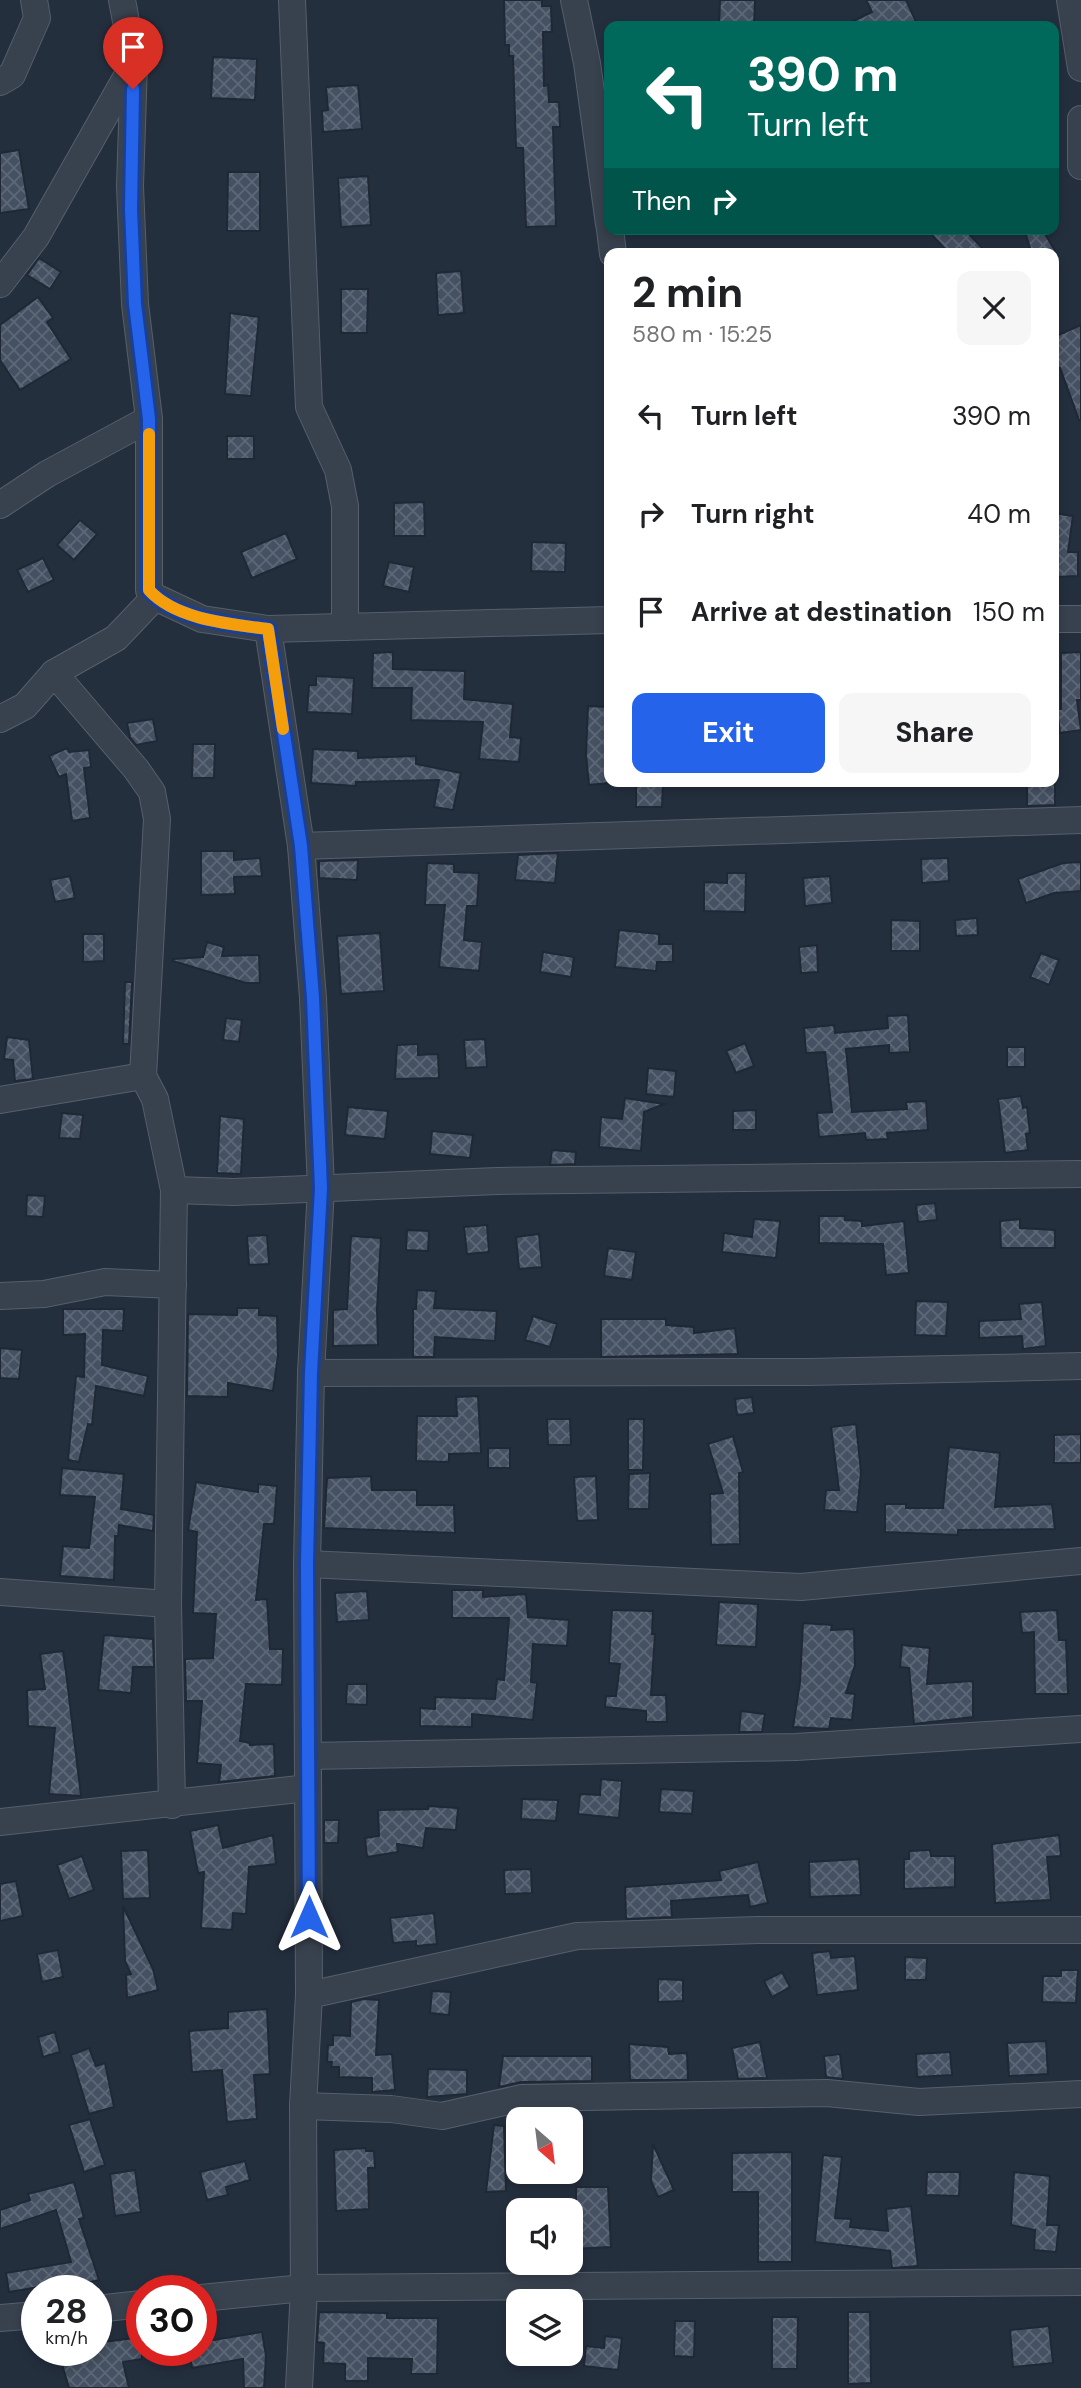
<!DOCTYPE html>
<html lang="en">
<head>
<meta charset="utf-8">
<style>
  body { margin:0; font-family:"DM Sans",sans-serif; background:#f6f6f6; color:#202124; height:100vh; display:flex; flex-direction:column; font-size:26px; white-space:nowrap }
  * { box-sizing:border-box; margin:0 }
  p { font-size:23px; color:#757577 }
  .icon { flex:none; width:38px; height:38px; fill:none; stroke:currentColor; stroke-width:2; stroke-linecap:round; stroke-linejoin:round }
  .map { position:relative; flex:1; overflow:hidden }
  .side { position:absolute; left:604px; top:248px; width:455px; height:539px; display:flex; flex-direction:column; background:#fff; border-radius:14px; box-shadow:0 4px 10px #0003 }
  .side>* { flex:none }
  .guide { position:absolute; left:604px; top:21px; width:455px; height:214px; border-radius:14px; box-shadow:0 4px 10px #0003; background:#00695c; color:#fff; overflow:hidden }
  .needle { width:46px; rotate:152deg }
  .controls { position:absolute; left:506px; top:2107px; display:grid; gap:14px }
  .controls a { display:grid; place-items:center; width:77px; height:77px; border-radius:14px; background:#fff; box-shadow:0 4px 10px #0003; font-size:35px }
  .speed { position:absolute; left:21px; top:2275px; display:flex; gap:14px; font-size:35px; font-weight:700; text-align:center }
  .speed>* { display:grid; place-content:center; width:91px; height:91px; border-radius:50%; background:#fff; box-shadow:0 4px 10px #0003; line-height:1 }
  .speed small { font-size:18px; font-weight:400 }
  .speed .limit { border:10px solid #d22; background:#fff; color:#111 }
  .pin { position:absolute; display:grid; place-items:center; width:60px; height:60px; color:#fff; margin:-72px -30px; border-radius:50% 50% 50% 0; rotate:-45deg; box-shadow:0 0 7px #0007 }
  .pin .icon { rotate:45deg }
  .me { position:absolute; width:77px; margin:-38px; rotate:0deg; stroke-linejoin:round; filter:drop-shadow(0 0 5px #0008) }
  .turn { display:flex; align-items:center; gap:24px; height:147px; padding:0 28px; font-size:32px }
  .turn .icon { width:91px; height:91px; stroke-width:2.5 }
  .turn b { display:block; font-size:49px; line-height:60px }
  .then { display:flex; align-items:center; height:66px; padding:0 28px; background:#0003; gap:14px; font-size:26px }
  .round { display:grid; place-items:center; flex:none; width:74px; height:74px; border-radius:14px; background:#f6f6f6 }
  .head { display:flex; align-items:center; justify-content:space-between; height:119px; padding:0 28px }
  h1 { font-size:42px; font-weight:700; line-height:52px }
  .primary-button { display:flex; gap:14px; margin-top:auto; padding:14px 28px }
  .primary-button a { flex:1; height:80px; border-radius:14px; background:#2563eb; color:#fff; font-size:28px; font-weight:700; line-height:80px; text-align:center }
  .primary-button a+a { background:#f6f6f6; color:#202124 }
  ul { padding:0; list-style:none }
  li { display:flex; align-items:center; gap:21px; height:98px; padding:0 28px }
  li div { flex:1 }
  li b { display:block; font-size:26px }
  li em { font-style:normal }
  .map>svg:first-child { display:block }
  .building { fill:url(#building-cross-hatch); stroke:#1f2835; stroke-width:2 }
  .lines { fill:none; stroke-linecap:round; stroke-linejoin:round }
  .minor-casing { stroke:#565f6c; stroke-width:28 }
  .minor { stroke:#38414e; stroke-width:26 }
  .route-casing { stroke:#184099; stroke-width:18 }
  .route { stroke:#2563eb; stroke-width:12 }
  .slow { stroke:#f59e0b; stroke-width:12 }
</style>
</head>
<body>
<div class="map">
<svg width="1081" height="2388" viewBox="0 0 1081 2388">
  <defs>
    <pattern id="building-cross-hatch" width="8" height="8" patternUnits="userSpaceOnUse" patternTransform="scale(1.75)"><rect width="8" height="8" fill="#455162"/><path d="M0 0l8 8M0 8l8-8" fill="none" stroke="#5d6877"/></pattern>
  </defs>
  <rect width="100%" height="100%" fill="#242f3e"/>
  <!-- building -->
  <g class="building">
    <path d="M504,0H542V6H551L552,32H543L544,86L548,85L549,102H559L560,127H553L556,226L526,227L523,148H516L513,56H509V45H505Z"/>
    <path d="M720,0H755L754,26H719Z"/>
    <path d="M866,0H906L918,26H843L872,12Z"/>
    <path d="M213,57L257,59L255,100L211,98Z"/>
    <path d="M358,85L362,129L323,132L322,111L328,110L326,87Z"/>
    <path d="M19,150L29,209L0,213V153Z"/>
    <path d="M228,172H260V231H227Z"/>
    <path d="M368,176L371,225L341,227L338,178Z"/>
    <path d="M926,229H964L988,254H950Z"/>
    <path d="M1024,229H1042L1057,254H1032Z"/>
    <path d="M39,258L61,272L50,289L27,275Z"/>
    <path d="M461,271L464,313L438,315L436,273Z"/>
    <path d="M341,289H368L367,333H341Z"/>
    <path d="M38,297L53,318L47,322L71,359L20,390L0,360V325Z"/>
    <path d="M230,313L259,317L251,396L225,394Z"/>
    <path d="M1081,325V420H1079L1060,368L1054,371V337Z"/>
    <rect x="227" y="436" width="27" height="23"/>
    <path d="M424,502L425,536H394V503Z"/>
    <path d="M1054,513L1073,516L1068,552H1078V576L1054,577Z"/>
    <path d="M80,520L97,534L74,560L57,545Z"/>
    <path d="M286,533L297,559L252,578L241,552Z"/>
    <path d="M532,542L566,543L565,572L531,571Z"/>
    <path d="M43,558L54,580L28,592L17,570Z"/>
    <path d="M389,562L414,567L409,592L383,586Z"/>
    <path d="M393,652V669L465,671L464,699L513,704L510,737L521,738L519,762L479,759L483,722L411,720L412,688H372L373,653Z"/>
    <path d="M1081,652V700H1077L1081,730L1060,733L1057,709H1061V653Z"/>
    <path d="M316,676L354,678L352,714L307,712L309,685H316Z"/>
    <path d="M588,706L609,707V783L589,785L586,755Z"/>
    <path d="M153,719L157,741L136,745L130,737L127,723Z"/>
    <path d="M193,744H215L214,778H192Z"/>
    <path d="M67,748L69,752L89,750L91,767L84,768L90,818L72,821L66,774L59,777L49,756Z"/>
    <path d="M313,749L358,751V758L416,756V764L461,773L453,810L434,807L439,780L356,782V786L311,783Z"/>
    <path d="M636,782H663L662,807H636Z"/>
    <path d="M1027,782H1055V805L1027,806Z"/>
    <path d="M201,851H234V860L260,858L262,876L234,877L235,894L201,895Z"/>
    <path d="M558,853L555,883L515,880L518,855Z"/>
    <path d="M948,858L949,881L922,883L921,859Z"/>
    <path d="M358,860L357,880L319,878V861Z"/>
    <path d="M1081,862V891L1054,893L1026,903L1018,879L1063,863Z"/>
    <path d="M427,863L454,864V872L479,873L477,906H467L464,940L482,942L479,971L439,967L445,905H425Z"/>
    <path d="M727,873H746L745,912L704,911V882L727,883Z"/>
    <path d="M70,876L75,898L55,902L50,880Z"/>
    <path d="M830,876L832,903L805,906L803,878Z"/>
    <path d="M977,918L978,935L956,936L955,920Z"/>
    <path d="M891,920L920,921V951H891Z"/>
    <path d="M619,930L659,934V944H673V962H657L656,971L615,967Z"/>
    <path d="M380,933L384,991L341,994L337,936Z"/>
    <path d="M83,934H104V961L83,962Z"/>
    <path d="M207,942L224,947L222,956L259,955L260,983H246L173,961V959L203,957Z"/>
    <path d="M817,945L818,972L801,973L799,947Z"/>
    <path d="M543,952L574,957L571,977L540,972Z"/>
    <path d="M1041,953L1059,960L1049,985L1030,977Z"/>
    <path d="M125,982H132L129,1044H123Z"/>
    <path d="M908,1015L910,1052L889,1053V1045L846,1049L852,1112L907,1109L906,1102L926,1101L928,1130L887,1133L888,1139L866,1140L865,1133L819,1137L817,1113L832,1112L825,1052L806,1053L804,1028L834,1025L835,1033L888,1028L887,1016Z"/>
    <path d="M226,1018L242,1020L239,1042L223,1040Z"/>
    <path d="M7,1037L29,1040L33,1079L15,1081L13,1060L4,1059Z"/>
    <path d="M485,1039L487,1067L466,1068L464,1040Z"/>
    <path d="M745,1043L754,1066L736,1073L726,1051Z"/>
    <path d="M418,1044V1055L438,1054L439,1078L395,1079L397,1045Z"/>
    <rect x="1007" y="1047" width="18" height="20"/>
    <path d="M648,1068L676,1071L674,1097L646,1094Z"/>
    <path d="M1021,1096L1023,1108L1027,1107L1030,1133L1026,1134L1028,1150L1005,1153L998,1099Z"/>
    <path d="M625,1098L664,1104L644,1112L641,1151L599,1147L601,1117L622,1119Z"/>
    <path d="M348,1107L388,1111L385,1139L345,1135Z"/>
    <path d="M756,1110V1130H733V1111Z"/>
    <path d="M62,1113L83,1115L80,1139L59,1138Z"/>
    <path d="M220,1116L244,1119L241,1174L217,1173Z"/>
    <path d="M432,1131L473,1135L470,1158L430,1154Z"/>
    <path d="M552,1150L576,1152L575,1164L550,1165Z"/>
    <path d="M27,1195L45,1196L43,1217L26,1216Z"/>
    <path d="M935,1203L937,1220L918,1222L916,1205Z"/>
    <path d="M819,1216H845V1220L862,1221V1226L904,1221L909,1273L886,1275L883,1244L819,1243Z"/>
    <path d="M754,1219L780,1221L776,1258L722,1252L724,1233L752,1237Z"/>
    <path d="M1020,1219V1228L1055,1230V1248H1001L1000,1221Z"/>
    <path d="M487,1225L489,1252L467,1254L464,1227Z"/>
    <path d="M407,1230L429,1231L428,1251L406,1250Z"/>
    <path d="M539,1234L542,1267L519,1269L516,1237Z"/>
    <path d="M267,1235L269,1264L249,1265L247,1236Z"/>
    <path d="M351,1236L381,1238L377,1309L378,1345L333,1346V1310L347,1309Z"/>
    <path d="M608,1248L636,1252L632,1280L604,1276Z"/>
    <path d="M417,1290L436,1291L434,1308L497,1311L495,1341L435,1337L434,1357H413V1309H416Z"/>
    <path d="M916,1301L948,1302L946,1336L915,1335Z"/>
    <path d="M1042,1302L1046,1346L1023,1349L1022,1336L979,1338V1321L1021,1319L1019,1304Z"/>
    <path d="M237,1308H259V1315L277,1316L278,1356L273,1391L228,1383V1397L187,1396L188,1314L237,1315Z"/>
    <path d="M63,1309H124L123,1331L103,1330L102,1365L148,1376L144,1396L96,1386L92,1425L88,1424L79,1462L68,1460L76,1376L84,1377L85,1334L63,1335Z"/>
    <path d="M533,1316L557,1324L550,1347L525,1340Z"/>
    <path d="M601,1319H666V1325L694,1327V1333L735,1328L738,1354L601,1357Z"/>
    <path d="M0,1348L22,1350L19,1379L0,1378Z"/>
    <path d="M478,1396L481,1453L449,1454V1462L416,1461L417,1416H457L456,1397Z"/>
    <path d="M752,1397L754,1413L737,1415L735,1399Z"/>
    <path d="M547,1419H570L571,1445H548Z"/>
    <path d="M628,1419H644L643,1470H628Z"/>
    <path d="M856,1424L861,1472L857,1512L824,1510L826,1490H839L831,1427Z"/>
    <path d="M1081,1434V1463H1054V1435Z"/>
    <path d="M733,1436L743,1472L739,1473L740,1544L711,1545L710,1494L723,1493L708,1444Z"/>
    <path d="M949,1447L1000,1453L995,1507L1052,1504L1055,1529L958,1530V1535L885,1532V1504H906V1508H943Z"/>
    <rect x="488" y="1448" width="22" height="20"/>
    <path d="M62,1468L124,1474L121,1509L154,1515L153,1531L119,1525L118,1536H115L114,1580L60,1576L63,1546L89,1548L95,1497L60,1495Z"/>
    <path d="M650,1473L649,1509H628L629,1474Z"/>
    <path d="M371,1476L372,1490H417V1505H454L455,1533L324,1528L327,1478Z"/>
    <path d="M596,1476L598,1520L577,1521L574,1477Z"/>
    <path d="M196,1482L258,1492V1484L277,1486L274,1524H264L256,1600L267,1599L270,1649H283L282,1685L246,1684L240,1741L250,1743V1745L274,1744L275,1776L219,1782L221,1765L197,1763L202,1701H186L185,1659L213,1658L216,1614L193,1613L197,1532L188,1530Z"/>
    <path d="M452,1590H483V1597L526,1594L528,1617L569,1620L567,1646L533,1644L531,1682L537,1683L533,1720L472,1714V1727L420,1726V1708L435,1709V1697L495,1699L497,1679L504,1680L509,1618H452Z"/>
    <path d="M367,1591L369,1620L337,1622L335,1593Z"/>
    <path d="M719,1602L758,1604L756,1647L716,1645Z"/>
    <path d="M612,1610L653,1611L652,1634H655L651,1695H666L667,1722H646V1711L605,1707L606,1696H616L620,1664L609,1663Z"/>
    <path d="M1057,1610L1059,1640H1066L1068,1694H1035L1034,1632L1022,1633L1020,1612Z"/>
    <path d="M803,1623L832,1625L831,1630L854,1629L855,1665L846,1693L855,1694L852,1720L831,1718L829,1729L793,1727L800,1682Z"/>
    <path d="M104,1635L153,1639L154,1667H133L131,1693L98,1690Z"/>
    <path d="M902,1645L930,1648L927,1684L973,1681V1717L914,1724L909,1668L900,1667Z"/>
    <path d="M63,1651L67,1680L81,1796L49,1794L55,1728L28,1726L27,1690L45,1689L40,1654Z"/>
    <path d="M347,1684H367V1705L346,1704Z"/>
    <path d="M741,1711L765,1714L762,1732H739Z"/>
    <path d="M601,1779L622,1781L619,1818L578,1814L580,1794L600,1795Z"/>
    <path d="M661,1789L694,1791L692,1814L659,1812Z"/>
    <path d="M522,1799L558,1800L556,1821L521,1819Z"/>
    <path d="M428,1806L458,1808L456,1830L426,1828L423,1848L397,1844L398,1852L367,1857L365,1838L379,1836L378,1810L428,1809Z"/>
    <path d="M324,1820H339L338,1843H324Z"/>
    <path d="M218,1825L223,1848L273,1835L276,1864L249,1867L246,1914L233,1913L232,1930L201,1928L204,1872L198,1873L190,1831Z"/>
    <path d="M1059,1835L1061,1856L1047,1857L1051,1900L995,1903L992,1844Z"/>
    <path d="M148,1850L150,1898L123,1899L121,1851Z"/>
    <path d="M930,1850L931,1856H955V1887L904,1889V1859H909V1851Z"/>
    <path d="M82,1856L94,1890L69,1899L57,1865Z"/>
    <path d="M859,1859L861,1895L810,1897L809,1862Z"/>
    <path d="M758,1862L768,1903L750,1907L748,1895L671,1901L672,1917L626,1919L625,1887L721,1880L719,1871Z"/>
    <path d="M531,1869L532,1893L505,1894L504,1870Z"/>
    <path d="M16,1881L23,1916L0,1921V1884Z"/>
    <path d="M123,1906L153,1969L158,1990L127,1998L126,1975L131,1974L125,1961Z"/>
    <path d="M434,1913L437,1944L416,1946V1941L393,1943L390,1918Z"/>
    <path d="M58,1950L63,1977L42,1982L37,1954Z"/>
    <path d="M830,1951L831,1958L855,1956L858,1990L817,1995L812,1953Z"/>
    <path d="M905,1957L927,1958L926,1980H905Z"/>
    <path d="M1061,1970H1078L1076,2003L1042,2002L1043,1976H1061Z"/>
    <path d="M782,1972L790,1987L772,1997L764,1981Z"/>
    <path d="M658,1979L683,1980V2001L658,2002Z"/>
    <path d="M432,1991L451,1992L449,2015L430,2013Z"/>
    <path d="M364,1999L379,2000L376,2055L392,2054L395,2090L372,2092V2078L339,2077V2067H331L332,2062H327L328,2045H333V2035L350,2036L351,2002Z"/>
    <path d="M267,2009L270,2074L254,2075L257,2119L227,2122L222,2070L192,2072L189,2031L228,2028V2012Z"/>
    <path d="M55,2032L60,2052L43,2057L38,2037Z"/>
    <path d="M1046,2041L1048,2074L1009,2076L1007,2043Z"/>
    <path d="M760,2042L767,2078L738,2079L732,2048Z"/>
    <path d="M629,2044L668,2047L669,2054L687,2053L688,2080H630Z"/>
    <path d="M89,2048L96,2066L105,2063L114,2107L89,2114L71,2055Z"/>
    <path d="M950,2052L952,2075L917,2077L916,2054Z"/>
    <path d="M840,2054L843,2079L826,2077L824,2056Z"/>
    <path d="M503,2056H592V2081L521,2082L499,2087Z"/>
    <path d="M428,2069L467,2070V2094L427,2097Z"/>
    <path d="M90,2119L105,2165L84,2172L69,2125Z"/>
    <path d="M494,2125L504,2126L506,2191L486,2192Z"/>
    <path d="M653,2144L674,2190L658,2197L651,2181Z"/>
    <path d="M366,2148V2151H374L375,2168H368L369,2209L336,2211L334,2150Z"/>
    <path d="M792,2152V2262H758V2192H732V2153Z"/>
    <path d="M823,2155L842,2157L835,2218L851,2219L850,2227L888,2231L886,2209L911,2206L918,2266L892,2268L890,2251L815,2242Z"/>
    <path d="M245,2161L250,2180L226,2187L228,2195L207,2200L200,2172Z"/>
    <path d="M135,2170L141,2212L115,2216L110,2174Z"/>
    <path d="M927,2172H960L959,2196L926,2195Z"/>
    <path d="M1014,2172L1050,2176L1047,2225H1059L1056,2252L1034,2250L1035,2230L1011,2225Z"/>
    <path d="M74,2182L84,2218L79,2219L99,2280L82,2284L81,2280L9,2292L6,2273L71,2262L56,2210L0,2229V2210L30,2200L28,2194Z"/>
    <path d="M576,2187H608L611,2247L572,2249L571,2221H576Z"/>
    <path d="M319,2312L387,2313V2318H438L437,2374H411L412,2359L368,2358V2381H345V2364L323,2363L324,2343L317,2342Z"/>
    <path d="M848,2312H870L871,2383L848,2384Z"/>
    <path d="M772,2317H798L797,2369H772Z"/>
    <path d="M675,2321H695L694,2357L674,2356Z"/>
    <path d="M1049,2326L1053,2363L1013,2367L1010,2330Z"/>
    <path d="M262,2332L266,2356L264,2388H244L243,2359L192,2368L189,2350H201V2342Z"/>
    <path d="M605,2336L622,2338L618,2370L584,2366L586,2346L604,2348Z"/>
    <path d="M142,2337V2359L123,2362L129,2388H69L59,2354L96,2350V2343Z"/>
  </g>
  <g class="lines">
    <defs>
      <g id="minor">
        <path d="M122,0L134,64L130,186L135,304L149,419V590L155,597L202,619L268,629L609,620"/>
        <path d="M292,0L309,407L338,470L345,506V627"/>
        <path d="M574,0L587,63L609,224"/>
        <path d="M1070,0L1081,68"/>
        <path d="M0,82L12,75L37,18L34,0"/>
        <path d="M1081,119V166"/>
        <path d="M610,229L613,254"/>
        <path d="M0,284L36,237L131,69"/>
        <path d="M0,505L47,474L149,419"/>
        <path d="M1054,619H1081"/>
        <path d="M268,629L301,846L313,998L321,1188L311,1373L307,1564L309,1995L303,2106L304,2288L299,2388"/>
        <path d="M54,673L136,769L152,792L157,819L143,1076L155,1099L174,1190L168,1604L172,1805"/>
        <path d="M0,719L25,706L54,673L116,638L155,597"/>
        <path d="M301,846L1081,820"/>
        <path d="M0,1100L143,1076"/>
        <path d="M174,1190L234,1192L497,1181L1081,1174"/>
        <path d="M0,1296L44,1294L105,1282L173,1285"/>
        <path d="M311,1373L809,1372L1081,1366"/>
        <path d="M307,1564L801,1587L1081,1561"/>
        <path d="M0,1592L168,1604"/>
        <path d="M308,1756L796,1747L1081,1729"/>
        <path d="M0,1822L308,1788"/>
        <path d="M309,1995L577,1936L758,1930H1081"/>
        <path d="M303,2106L391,2109L442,2116L522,2098L827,2093L919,2102L1081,2094"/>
        <path d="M201,2298L304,2288L1081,2282"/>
        <path d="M96,2309L142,2304"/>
        <path d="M0,2318L37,2315"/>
      </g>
    </defs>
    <!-- minor casing -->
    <use href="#minor" class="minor-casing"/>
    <!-- minor -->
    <use href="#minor" class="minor"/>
  </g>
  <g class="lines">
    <defs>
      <path id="route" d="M133,89L131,209L135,304L149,419V590C176,620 231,624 268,629L301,846L313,998L321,1188L311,1373L307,1564L309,1917"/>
    </defs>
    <!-- route casing -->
    <use href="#route" class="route-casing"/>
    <!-- route -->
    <use href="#route" class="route"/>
    <!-- slow -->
    <path class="slow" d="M149,434V590C176,620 231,624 268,629L283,729"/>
  </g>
</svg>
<div class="controls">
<a><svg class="needle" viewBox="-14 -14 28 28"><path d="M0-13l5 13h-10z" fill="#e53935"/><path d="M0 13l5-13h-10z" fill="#757577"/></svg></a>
<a><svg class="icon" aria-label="sound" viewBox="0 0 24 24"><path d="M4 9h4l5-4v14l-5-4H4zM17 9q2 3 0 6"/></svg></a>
<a><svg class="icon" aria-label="layers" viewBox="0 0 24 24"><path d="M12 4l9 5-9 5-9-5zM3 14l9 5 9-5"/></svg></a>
</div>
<div class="speed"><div>28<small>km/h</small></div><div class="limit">30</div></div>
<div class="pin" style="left:133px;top:89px;background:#d93025"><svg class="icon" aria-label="arrive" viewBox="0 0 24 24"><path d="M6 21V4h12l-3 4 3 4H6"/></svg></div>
<svg class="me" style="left:309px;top:1917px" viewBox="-20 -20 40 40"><path d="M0-17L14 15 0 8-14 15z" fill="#2563eb" stroke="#fff" stroke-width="4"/></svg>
<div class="guide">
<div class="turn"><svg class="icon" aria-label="left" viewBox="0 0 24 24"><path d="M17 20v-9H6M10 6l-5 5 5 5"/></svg><div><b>390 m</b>Turn left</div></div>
<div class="then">Then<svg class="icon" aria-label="right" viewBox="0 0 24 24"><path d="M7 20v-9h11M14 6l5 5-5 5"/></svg></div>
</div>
<section class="side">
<div class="head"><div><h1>2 min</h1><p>580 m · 15:25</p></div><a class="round"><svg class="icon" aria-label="close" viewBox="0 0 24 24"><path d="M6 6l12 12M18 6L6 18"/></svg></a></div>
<ul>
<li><svg class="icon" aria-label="left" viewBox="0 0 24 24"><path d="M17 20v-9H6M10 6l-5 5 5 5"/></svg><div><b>Turn left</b></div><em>390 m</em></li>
<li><svg class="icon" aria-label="right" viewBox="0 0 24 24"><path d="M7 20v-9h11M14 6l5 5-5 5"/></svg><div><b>Turn right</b></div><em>40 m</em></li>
<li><svg class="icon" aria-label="arrive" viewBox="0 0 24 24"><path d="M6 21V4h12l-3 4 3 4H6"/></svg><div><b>Arrive at destination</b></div><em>150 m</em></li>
</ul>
<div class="primary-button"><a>Exit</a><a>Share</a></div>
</section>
</div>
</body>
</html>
